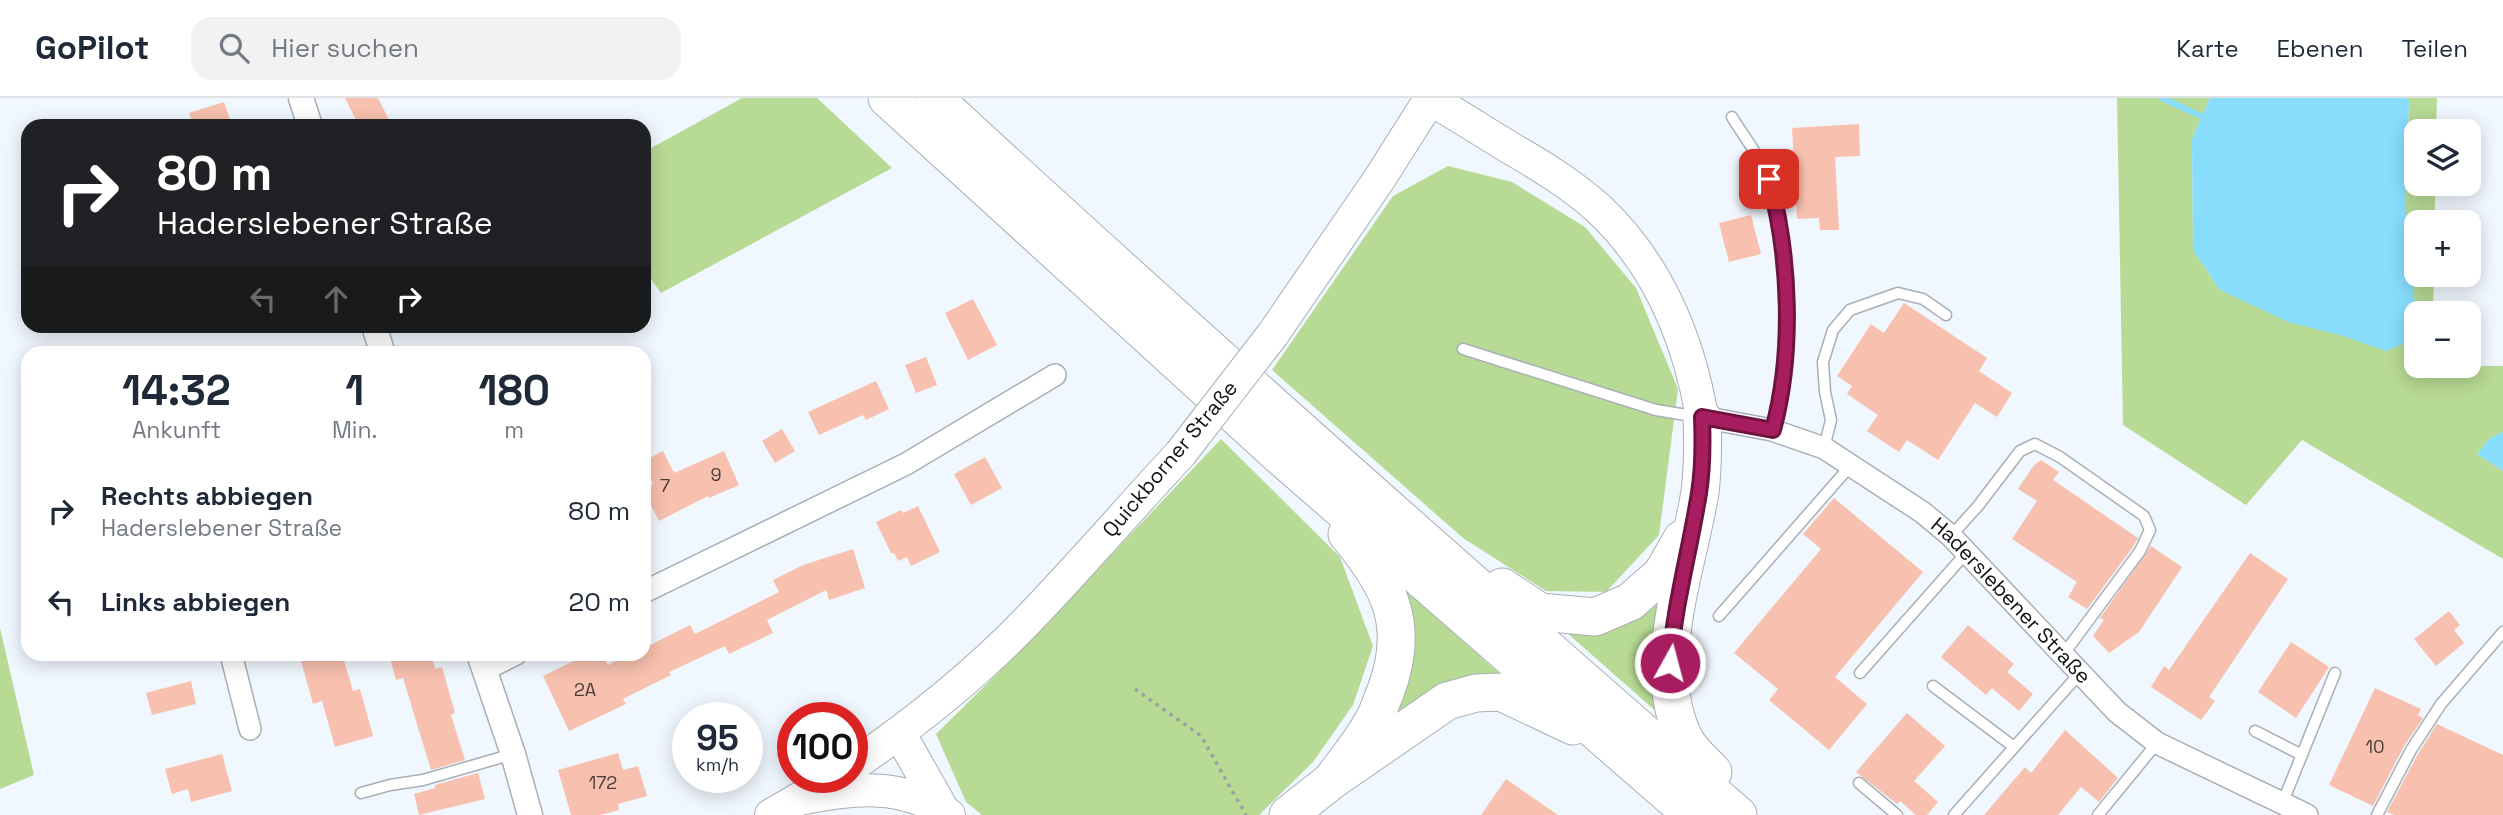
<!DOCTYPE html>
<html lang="de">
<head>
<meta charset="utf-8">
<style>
  body { margin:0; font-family:"Space Grotesk",sans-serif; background:#f2f2f3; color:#1f2937; height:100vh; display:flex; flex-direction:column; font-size:26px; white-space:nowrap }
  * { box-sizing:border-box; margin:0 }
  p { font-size:23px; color:#747a83 }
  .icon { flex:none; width:38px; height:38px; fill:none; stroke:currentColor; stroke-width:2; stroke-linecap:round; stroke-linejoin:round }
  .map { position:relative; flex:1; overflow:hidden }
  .panel { position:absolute; left:21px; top:248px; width:630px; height:315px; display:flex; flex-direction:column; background:#fff; border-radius:21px; box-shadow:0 4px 18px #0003 }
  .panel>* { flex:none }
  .guide { position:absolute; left:21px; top:21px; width:630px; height:214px; border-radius:21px; box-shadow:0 4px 18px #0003; background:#202124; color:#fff; overflow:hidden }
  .buttons { position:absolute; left:2404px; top:21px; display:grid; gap:14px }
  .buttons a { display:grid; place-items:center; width:77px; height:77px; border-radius:14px; background:#fff; box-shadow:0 4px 18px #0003; font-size:35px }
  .speed { position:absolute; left:672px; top:604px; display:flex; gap:14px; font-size:35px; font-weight:700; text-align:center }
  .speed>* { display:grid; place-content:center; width:91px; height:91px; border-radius:50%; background:#fff; box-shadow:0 4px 18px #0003; line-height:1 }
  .speed small { font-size:18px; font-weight:400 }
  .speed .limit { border:10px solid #d22; background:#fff; color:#111 }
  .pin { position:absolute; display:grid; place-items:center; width:60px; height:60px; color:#fff; margin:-30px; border-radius:14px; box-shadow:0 4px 10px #0006 }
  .me { position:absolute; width:77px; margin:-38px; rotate:7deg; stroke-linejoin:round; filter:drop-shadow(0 0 5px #0008) }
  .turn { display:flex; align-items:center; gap:24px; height:147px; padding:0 21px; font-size:32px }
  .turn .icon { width:91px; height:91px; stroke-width:2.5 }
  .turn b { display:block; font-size:49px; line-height:60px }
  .lanes { display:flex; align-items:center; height:66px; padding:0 21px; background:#0003; justify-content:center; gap:35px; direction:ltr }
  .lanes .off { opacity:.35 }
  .eta { display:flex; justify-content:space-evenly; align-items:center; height:119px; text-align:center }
  .eta b { font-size:42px; font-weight:800; line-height:49px }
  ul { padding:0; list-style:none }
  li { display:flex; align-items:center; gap:21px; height:91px; padding:0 21px }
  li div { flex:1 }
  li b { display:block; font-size:26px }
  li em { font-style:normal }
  header { display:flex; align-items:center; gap:42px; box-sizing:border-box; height:98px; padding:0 35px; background:#fff; border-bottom:2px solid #e0e1e3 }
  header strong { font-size:33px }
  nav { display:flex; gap:38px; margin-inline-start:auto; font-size:24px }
  .search { width:490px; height:63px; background:#f2f2f3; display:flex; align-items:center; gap:18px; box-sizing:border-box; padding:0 24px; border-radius:21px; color:#747a83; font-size:26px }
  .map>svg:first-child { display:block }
  .green { fill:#b7da94 }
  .water { fill:#88ddfd }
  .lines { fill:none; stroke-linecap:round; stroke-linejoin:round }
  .stream { stroke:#88ddfd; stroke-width:6 }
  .building { fill:#f8c0ae }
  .service-casing { stroke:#a8afb6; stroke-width:13 }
  .minor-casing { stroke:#a8afb6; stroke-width:24 }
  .tertiary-casing { stroke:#a8afb6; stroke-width:27 }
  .primary-casing { stroke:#a8afb6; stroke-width:34 }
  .motorway-casing { stroke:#a8afb6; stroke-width:39 }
  .path { stroke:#9ba0a5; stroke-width:3.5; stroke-dasharray:3.5 5; stroke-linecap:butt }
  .service { stroke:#fff; stroke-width:10 }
  .minor { stroke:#fff; stroke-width:21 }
  .tertiary { stroke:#fff; stroke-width:24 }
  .primary { stroke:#fff; stroke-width:32 }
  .motorway { stroke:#fff; stroke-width:37 }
  .primary-bridge-casing { stroke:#a8afb6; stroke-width:34; stroke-linecap:butt }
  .primary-bridge { stroke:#fff; stroke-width:32 }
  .route-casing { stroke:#6d133e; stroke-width:18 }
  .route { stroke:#a81d60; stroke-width:12 }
  .labels { text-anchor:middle; stroke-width:5; stroke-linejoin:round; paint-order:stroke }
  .number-label { font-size:18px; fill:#4a3e3b }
  .street-label { font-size:21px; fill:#101215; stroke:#fff }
</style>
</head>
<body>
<header>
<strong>GoPilot</strong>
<div class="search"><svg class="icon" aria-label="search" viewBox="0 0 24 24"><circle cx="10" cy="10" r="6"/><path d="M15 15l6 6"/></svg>Hier suchen</div>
<nav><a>Karte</a><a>Ebenen</a><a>Teilen</a></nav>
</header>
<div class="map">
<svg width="2503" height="717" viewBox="0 0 2503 717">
  <rect width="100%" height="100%" fill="#f1f7fe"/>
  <!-- green -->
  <g class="green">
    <path d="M742,0H817L892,70L661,195L644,171V54Z"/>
    <path d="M2117,0H2210L2192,41L2193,152L2220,192L2386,253L2405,101L2409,4L2407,0H2437L2436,33H2417V86H2435V124H2417V177H2434L2433,215H2417V268H2503V334L2490,340L2477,356L2503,373V461L2302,342L2246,407L2123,327Z"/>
    <path d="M1448,68L1512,84L1585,129L1636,190L1678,291L1659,437L1606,494L1546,493L1463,440L1272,272L1393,98Z"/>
    <path d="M1221,341L1340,459L1373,548L1353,607L1313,664L1259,717H982L966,704L936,636L1027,546Z"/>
    <path d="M1400,487L1500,576L1395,618Z"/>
    <path d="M1659,487L1668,624L1556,525Z"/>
    <path d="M0,530L34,677L0,691Z"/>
  </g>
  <!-- water -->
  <g class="water">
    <path d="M2210,0H2407L2409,4L2405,101L2415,207L2405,245L2386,253L2343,238L2288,224L2220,192L2193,152L2192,41Z"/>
    <path d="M2503,334V373L2477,356L2490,340Z"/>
  </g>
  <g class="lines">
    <!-- stream -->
    <path class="stream" d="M2162,0L2201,18"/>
  </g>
  <!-- building -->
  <g class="building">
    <path d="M345,0H378L392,28H359Z"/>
    <path d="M224,4L232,28H194L189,15Z"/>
    <path d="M1859,26L1860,58L1835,59L1839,132H1820L1819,120L1797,121L1792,30Z"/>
    <path d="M1751,117L1761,156L1729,164L1719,125Z"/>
    <path d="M973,201L997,247L968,262L945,215Z"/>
    <path d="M1904,205L1987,260L1979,273L2012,295L1997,319L1975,305L1938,362L1907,342L1899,354L1867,333L1878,317L1847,296L1852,288L1837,278L1871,226L1884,235Z"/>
    <path d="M926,259L937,287L916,295L905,267Z"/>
    <path d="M876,283L889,311L866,322L863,317L819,337L808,314Z"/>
    <path d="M782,331L795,353L775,365L762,343Z"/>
    <path d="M663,353L674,375L724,353L739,387L709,400L708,398L659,423L644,394V390L653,386L644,363Z"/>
    <path d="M985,359L1002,390L971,407L954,376Z"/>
    <path d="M2041,362L2059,374L2053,382L2138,440L2133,449L2087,511L2068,499L2077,484L2012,441L2037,403L2018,391L2034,367Z"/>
    <path d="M1834,400L1923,474L1835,579L1867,606L1829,652L1769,602L1778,591L1734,555L1821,451L1803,436Z"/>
    <path d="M918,408L940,454L911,468L907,459L898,463L894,455H891L876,424L901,412L903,415Z"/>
    <path d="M2151,448L2182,469L2139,534L2109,555L2093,538L2104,522L2100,520Z"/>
    <path d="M853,451L865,490L829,502L826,492L767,522L773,535L729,556L725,548L669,574L671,577L623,601L626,606L569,633L543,578L588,556H602L608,567L630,556H644V550L690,527L695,536L779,494L773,482L803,467Z"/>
    <path d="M2250,455L2288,481L2209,599L2215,603L2201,622L2151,589L2164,568L2169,572Z"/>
    <path d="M2449,513L2460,527L2454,532L2464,545L2436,568L2414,541Z"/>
    <path d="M1968,527L2014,566L2007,574L2033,596L2019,613L1992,590L1986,597L1941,559Z"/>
    <path d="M2291,544L2329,569L2296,620L2258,594Z"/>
    <path d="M299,556H342L353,593L360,591L373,638L335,649L322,603L313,606Z"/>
    <path d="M389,556H431L435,571L442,569L455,615L451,617L465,662L431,672L403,580L396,582Z"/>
    <path d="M191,583L196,606L152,617L146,595Z"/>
    <path d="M2375,590L2421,611L2418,617L2423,620L2404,648L2373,708L2329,687Z"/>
    <path d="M1907,615L1945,648L1914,683L1938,704L1927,717H1916L1900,703L1897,706L1856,674Z"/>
    <path d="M2437,626L2503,657V717H2394L2387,714L2418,656Z"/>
    <path d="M2065,632L2118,680L2099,704L2081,689L2058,717H1984L2025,669L2031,675Z"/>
    <path d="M618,655L623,672L638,668L647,698L618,706L619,712L600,717H571L558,672Z"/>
    <path d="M222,656L232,693L191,704L188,691L172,696L165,671Z"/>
    <path d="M478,675L485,701L419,717L414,696L435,690V687Z"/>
    <path d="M1506,681L1558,717H1481Z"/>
  </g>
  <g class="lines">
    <defs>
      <g id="service">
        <path d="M1732,19C1744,39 1762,61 1769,83C1792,150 1792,265 1772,332"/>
        <path d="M1463,251L1656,312L1699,319"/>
        <path d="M1824,350L1831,322L1825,294L1823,264L1833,232L1850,212L1898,195L1923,201L1946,217"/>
        <path d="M1951,438L1978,408L2020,353L2035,346L2060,359L2144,418L2150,432L2140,453L2063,557"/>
        <path d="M1719,518L1852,366"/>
        <path d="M1860,575L1967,454"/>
        <path d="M1933,588L2014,649"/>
        <path d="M2255,633L2302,657"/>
        <path d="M1859,685L1897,717"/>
        <path d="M361,695L390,687L423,682L513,656"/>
        <path d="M2282,706L2335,575"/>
        <path d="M1954,717L2080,575"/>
        <path d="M2098,717L2157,645"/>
        <path d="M2377,717L2411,652L2441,606L2503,534"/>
      </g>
      <g id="minor">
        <path id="s1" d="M1702,319L1772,332L1824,350L1922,414L1951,438L2117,614L2157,645L2307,717"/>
        <path d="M644,494L906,366L1055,277"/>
        <path d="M231,556L250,631"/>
        <path d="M484,572L516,556"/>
      </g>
      <g id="tertiary">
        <path d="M301,0L310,28"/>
        <path d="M374,228L383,256"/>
        <path d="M479,556L513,656L530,717"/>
      </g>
      <g id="primary">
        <path d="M1273,236L1380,80L1430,1C1458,17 1485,35 1512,51C1543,69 1574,88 1600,112C1658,167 1689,242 1702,319"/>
        <path d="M898,637L906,647L944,714"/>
        <path d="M852,668C915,625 976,576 1029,521C1081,467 1130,410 1181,355"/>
        <path d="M799,701C852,691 901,683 949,717"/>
        <path d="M771,717L816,691"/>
      </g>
      <g id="motorway">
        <path d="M887,0L1280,358L1692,717"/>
        <path d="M934,0C1198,244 1467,481 1738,717"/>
        <path d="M1702,319C1703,344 1703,369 1700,394C1688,469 1648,570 1685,642C1691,654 1704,664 1713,674"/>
        <path d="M1502,489L1540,514L1595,519L1630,504L1662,476L1682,441"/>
        <path d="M1331,683C1345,664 1361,645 1372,625C1378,616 1381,604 1385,595C1411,528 1390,487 1347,436"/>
        <path d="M1288,717L1331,683L1447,603L1476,595L1501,594L1573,628"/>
      </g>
    </defs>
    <!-- service casing -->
    <use href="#service" class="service-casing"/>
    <!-- minor casing -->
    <use href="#minor" class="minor-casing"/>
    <!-- tertiary casing -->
    <use href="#tertiary" class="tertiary-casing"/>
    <!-- primary casing -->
    <use href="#primary" class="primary-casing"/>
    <!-- motorway casing -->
    <use href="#motorway" class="motorway-casing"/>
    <!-- path -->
    <path class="path" d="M1135,591L1201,638L1246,717"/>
    <!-- service -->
    <use href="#service" class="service"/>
    <!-- minor -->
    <use href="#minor" class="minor"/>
    <!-- tertiary -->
    <use href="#tertiary" class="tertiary"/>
    <!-- primary -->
    <use href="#primary" class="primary"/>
    <!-- motorway -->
    <use href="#motorway" class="motorway"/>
    <defs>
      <path id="primary-bridge" d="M1181,355L1273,236"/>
    </defs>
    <!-- primary-bridge casing -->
    <use href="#primary-bridge" class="primary-bridge-casing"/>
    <!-- primary-bridge -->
    <use href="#primary-bridge" class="primary-bridge"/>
  </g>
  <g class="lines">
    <defs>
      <path id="route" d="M1670,565C1674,508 1690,452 1699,395C1703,370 1703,345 1702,319L1773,332C1794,254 1790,158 1769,81"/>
    </defs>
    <!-- route casing -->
    <use href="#route" class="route-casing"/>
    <!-- route -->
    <use href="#route" class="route"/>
  </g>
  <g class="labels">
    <!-- number labels -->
    <g class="number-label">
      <text x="716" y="383">9</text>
      <text x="665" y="394">7</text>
      <text x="585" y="598">2A</text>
      <text x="2375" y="655">10</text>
      <text x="603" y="691">172</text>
    </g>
    <!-- street labels -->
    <g class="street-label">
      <text transform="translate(1170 361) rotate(-50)" y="7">Quickborner Straße</text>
      <text dy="7" stroke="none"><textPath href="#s1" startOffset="369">Haderslebener Straße</textPath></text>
    </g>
  </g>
</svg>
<div class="buttons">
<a><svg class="icon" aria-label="layers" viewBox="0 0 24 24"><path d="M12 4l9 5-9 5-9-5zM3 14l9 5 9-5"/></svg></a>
<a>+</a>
<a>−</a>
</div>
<div class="speed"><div>95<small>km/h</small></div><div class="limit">100</div></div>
<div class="pin" style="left:1769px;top:81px;background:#d93025"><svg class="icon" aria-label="arrive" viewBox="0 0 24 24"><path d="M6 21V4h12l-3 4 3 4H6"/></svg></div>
<svg class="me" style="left:1670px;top:565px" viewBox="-20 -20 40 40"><circle r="17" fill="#a81d60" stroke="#fff" stroke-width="3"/><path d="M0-11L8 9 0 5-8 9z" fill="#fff"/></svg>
<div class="guide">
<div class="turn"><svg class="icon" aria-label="right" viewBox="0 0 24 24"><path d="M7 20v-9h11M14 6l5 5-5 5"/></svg><div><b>80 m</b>Haderslebener Straße</div></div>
<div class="lanes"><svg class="icon off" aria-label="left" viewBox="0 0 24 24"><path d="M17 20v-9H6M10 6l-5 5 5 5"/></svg><svg class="icon off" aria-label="ahead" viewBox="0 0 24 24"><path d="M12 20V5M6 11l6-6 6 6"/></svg><svg class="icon" aria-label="right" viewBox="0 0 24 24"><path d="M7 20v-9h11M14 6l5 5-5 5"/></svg></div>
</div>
<section class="panel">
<div class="eta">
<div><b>14:32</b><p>Ankunft</p></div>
<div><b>1</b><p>Min.</p></div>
<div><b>180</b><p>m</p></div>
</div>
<ul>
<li><svg class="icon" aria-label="right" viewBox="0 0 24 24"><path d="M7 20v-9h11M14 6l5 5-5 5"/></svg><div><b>Rechts abbiegen</b><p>Haderslebener Straße</p></div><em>80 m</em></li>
<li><svg class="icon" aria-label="left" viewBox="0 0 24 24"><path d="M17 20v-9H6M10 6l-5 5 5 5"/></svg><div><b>Links abbiegen</b></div><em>20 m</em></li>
</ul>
</section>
</div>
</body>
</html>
